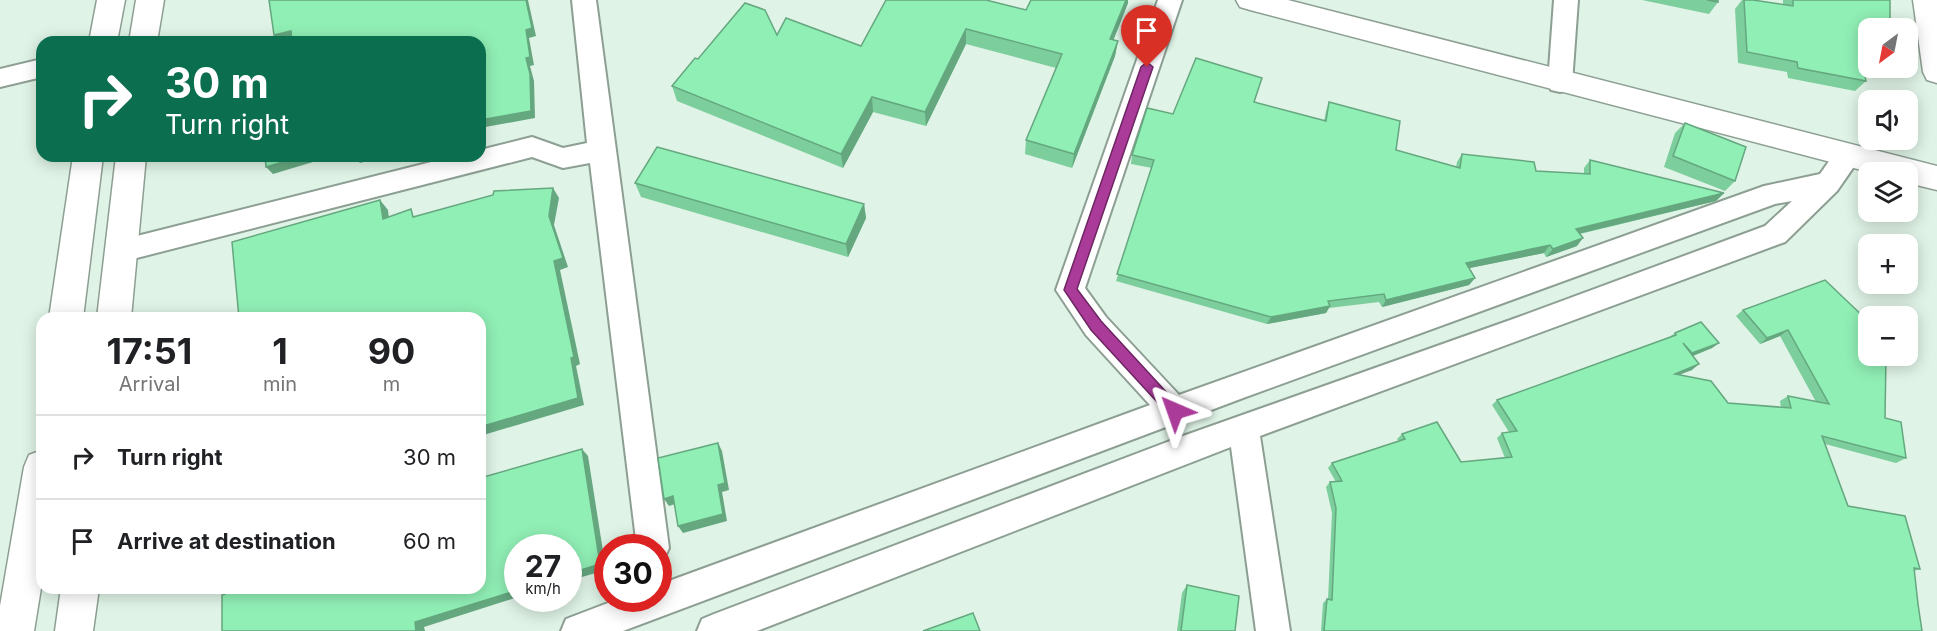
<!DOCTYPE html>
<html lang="en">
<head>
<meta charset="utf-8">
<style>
  body { margin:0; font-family:Inter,sans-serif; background:#f2f2f2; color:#202124; height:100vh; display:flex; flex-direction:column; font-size:22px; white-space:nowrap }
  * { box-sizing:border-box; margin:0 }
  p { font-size:20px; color:#757577 }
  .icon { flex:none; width:33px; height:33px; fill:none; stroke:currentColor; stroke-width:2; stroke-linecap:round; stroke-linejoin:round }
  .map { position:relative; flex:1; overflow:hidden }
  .details { position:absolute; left:36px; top:312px; width:450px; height:282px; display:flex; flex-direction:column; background:#fff; border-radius:18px; box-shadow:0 3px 15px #0003 }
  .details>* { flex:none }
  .guide { position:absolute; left:36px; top:36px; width:450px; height:126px; border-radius:18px; box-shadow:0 3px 15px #0003; background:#0b6e4f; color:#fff; overflow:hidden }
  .needle { width:39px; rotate:212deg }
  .fabs { position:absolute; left:1858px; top:18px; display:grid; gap:12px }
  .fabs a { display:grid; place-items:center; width:60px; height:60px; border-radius:12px; background:#fff; box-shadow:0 3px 15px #0003; font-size:30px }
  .speed { position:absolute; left:504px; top:534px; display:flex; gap:12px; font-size:30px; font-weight:700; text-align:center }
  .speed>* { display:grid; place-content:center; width:78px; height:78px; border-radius:50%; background:#fff; box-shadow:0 3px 15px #0003; line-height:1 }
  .speed small { font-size:15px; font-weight:400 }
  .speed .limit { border:9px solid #d22; background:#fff; color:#111 }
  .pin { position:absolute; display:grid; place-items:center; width:51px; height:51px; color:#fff; margin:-62px -26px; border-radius:50% 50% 50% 0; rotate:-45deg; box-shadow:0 0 6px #0007 }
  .pin .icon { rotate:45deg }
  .me { position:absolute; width:66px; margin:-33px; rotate:317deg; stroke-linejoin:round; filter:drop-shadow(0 0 4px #0008) }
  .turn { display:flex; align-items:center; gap:21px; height:126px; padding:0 30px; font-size:27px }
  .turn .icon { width:78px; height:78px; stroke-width:2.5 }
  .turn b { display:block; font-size:42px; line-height:51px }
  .eta { display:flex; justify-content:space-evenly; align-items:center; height:102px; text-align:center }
  .eta b { font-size:36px; font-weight:700; line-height:42px }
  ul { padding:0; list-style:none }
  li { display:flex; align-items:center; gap:18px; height:84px; padding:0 30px; border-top:2px solid #e0e0e0 }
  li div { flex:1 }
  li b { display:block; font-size:22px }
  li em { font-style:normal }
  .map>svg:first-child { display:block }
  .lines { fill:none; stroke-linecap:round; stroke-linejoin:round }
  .street-casing { stroke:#8d9f93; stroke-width:4 }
  .secondary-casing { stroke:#8d9f93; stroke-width:3 }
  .highway-casing { stroke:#8d9f93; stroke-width:3 }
  .street { fill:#fff; fill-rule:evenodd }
  .secondary { fill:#fff; fill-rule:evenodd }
  .highway { fill:#fff; fill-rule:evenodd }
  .wall { fill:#7cce9c }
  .shaded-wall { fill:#65a77f }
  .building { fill:#90efb5; stroke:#65a77f; stroke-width:1.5 }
  .route { fill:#aa3b99; stroke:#6e2663; stroke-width:1.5 }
</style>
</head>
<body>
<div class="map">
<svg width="1937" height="631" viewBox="0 0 1937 631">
  <rect width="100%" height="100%" fill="#dff3e6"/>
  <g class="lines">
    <defs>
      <g id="street">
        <path d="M572,0H596L669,548L664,559L658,561V548H637L590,163L563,168L532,157L121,262L111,259L107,251L111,243L121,240L455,156H480V150L532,137L563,148L587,143Z"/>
        <path d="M1158,0H1182L1085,288L1106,317L1179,395L1764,186L1820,174C1831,160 1838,141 1858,148L1862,155L1837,191L1785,242L1260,436L1290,631H1256L1231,447L757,631H697L702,619L714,614L1183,436L1516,318L1765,226L1792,201L1775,204L1243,398L623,631H561L566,619L621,598H658V585L1150,405L1086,335L1056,290Z"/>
        <path d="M1554,0H1578L1572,83L1569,90L1560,92L1551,90L1548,83Z"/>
        <path d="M42,59V77L0,87V69Z"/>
      </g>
      <g id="secondary">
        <path d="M1236,0H1288L1937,166V190L1908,183V172H1869L1250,10L1240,7Z"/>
        <path d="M1913,0H1937V83L1927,80L1923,72Z"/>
      </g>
      <g id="highway">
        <path d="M97,0H125L117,42H89Z"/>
        <path d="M136,0H164L157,42H129Z"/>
        <path d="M73,156H103L83,318H49Z"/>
        <path d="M116,156H146L131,318H97Z"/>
        <path d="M42,450V582L34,631H0V606L24,467L29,455Z"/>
        <path d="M61,588H99L93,631H55Z"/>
      </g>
    </defs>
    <!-- street casing -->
    <use href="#street" class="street-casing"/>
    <!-- secondary casing -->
    <use href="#secondary" class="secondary-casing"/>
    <!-- highway casing -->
    <use href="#highway" class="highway-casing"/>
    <!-- street -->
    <use href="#street" class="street"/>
    <!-- secondary -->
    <use href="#secondary" class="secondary"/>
    <!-- highway -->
    <use href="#highway" class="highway"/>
  </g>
  <!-- wall -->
  <g class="wall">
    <path d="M1642,0H1718V2L1709,14Z"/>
    <path d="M1742,0H1753L1783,5V0H1890L1869,28V63L1862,62L1866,81L1855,91L1788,78L1787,72L1738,63L1735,9Z"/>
    <path d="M1128,3L1113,40L1118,41L1115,56L1072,168L1025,154L1026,140L1056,68L966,44L926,126L873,112L843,168L677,101L672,86L698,59L777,35L861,46L1026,10Z"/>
    <path d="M1254,102L1324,121L1326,111L1329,102L1396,150L1456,167L1457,162L1462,154L1536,171L1584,174V168L1590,160L1724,193L1716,201L1580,234L1577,246L1546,257L1544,253L1469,268L1475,278L1469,285L1382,307L1379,302L1329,308L1326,313L1267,324L1116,281L1152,168L1131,164L1132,155L1173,114Z"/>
    <path d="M1685,123L1735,181L1725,191L1664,167L1675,133Z"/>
    <path d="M635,183L864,204L866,218L848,257L641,197Z"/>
    <path d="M1825,280L1885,418L1906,458L1896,463L1825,444L1848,506L1920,569L1914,571L1918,604L1922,631H1321L1323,603L1327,599H1328L1332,513L1326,487L1330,482H1336L1328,468L1332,463L1399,441L1397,439L1402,434L1461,462L1505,458L1497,438L1502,433L1509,432L1492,405L1497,400L1668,338L1675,333L1719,343L1712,348L1693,356L1692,370L1680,374L1728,403L1781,408L1780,401L1788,396L1816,402L1780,336L1760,344L1736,316L1743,310Z"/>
    <path d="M1187,585L1235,631H1177L1182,593Z"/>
  </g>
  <!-- shaded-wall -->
  <g class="shaded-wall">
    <path d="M526,0H528L536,36L529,38L534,65L530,66L534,81L535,118L480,128V120L526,58Z"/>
    <path d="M1126,0H1128V3L1108,54L1110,39Z"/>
    <path d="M966,29V44L926,126L925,112Z"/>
    <path d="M291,31L297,39L285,42H279L274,35Z"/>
    <path d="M1118,41L1115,56L1072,168L1074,154Z"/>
    <path d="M872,97L873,112L843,168L841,154Z"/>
    <path d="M303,156H333L273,174L266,167Z"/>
    <path d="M354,156H386L360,163Z"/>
    <path d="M553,188L559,198L554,225L568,267L560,270L580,364L576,366L584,405L480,436V427L571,358L554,261L549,216Z"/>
    <path d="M1724,193L1716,201L1569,236L1576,229Z"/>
    <path d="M380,200L388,210L390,228L383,219Z"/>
    <path d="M864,204L866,218L848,257L846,244Z"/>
    <path d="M1583,238L1577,246L1546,257L1553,249Z"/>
    <path d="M1550,245L1544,253L1460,270L1466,263Z"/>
    <path d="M1475,278L1469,285L1382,307L1386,300Z"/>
    <path d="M1330,306L1326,313L1267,324L1271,317Z"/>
    <path d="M1788,330L1780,336L1760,344L1767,338Z"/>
    <path d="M1719,343L1712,348L1685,359L1692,353Z"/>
    <path d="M1699,364L1692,370L1668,379L1675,374Z"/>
    <path d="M718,443L722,451L729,490L722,492L727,521L683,533L678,526L718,485Z"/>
    <path d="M582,449L588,456L606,570L568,581V574Z"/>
    <path d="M673,496L678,503L669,506L664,499Z"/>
    <path d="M518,590V597L424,627L425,631H416L415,622Z"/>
  </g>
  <!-- building -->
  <g class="building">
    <path d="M269,0H526L532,28L526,30L530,57L526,58L530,74L531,111L480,120V42H292L291,31L274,35Z"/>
    <path d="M886,0H986L1026,10L1031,0H1126L1110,39L1118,41L1074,154L1026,140L1062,54L966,29L925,112L872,97L841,154L672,86L695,58L698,59L745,3L765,10L777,35L786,18L861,46Z"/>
    <path d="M1707,0H1718V2Z"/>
    <path d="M1744,0H1753L1793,6V0H1890V28H1869V51L1860,49L1866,81L1798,68L1797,62L1747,52Z"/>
    <path d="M1196,58L1262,78L1254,102L1326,121L1329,102L1400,121L1396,150L1460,168L1462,154L1534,162L1536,171L1590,174V160L1724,193L1576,229L1583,238L1553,249L1550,245L1466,263L1475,278L1386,300L1384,294L1328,301L1330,306L1271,317L1117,274L1154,160L1132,155L1147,108L1173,114Z"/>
    <path d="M1685,123L1746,147L1735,181L1673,156Z"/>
    <path d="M657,147L864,204L846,244L635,183Z"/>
    <path d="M265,156H303L266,167Z"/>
    <path d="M553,188L549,216L563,258L554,261L574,357L571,358L578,398L480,427V318H239L232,242L380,200L383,219L411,209L413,217L493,195L494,191Z"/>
    <path d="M1825,280L1869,322V356H1886L1885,418L1901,422L1906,458L1822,436L1848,506L1905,516L1920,569L1914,568L1918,604L1922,631H1324L1327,599L1332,600L1336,508L1330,482L1342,481L1332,463L1405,439L1402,434L1437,422L1461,462L1512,457L1502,433L1517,431L1497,400L1676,335L1675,333L1701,322L1719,343L1692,353L1683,343L1699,364L1675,374L1711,381L1728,403L1791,408L1788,396L1829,404L1788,330L1767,338L1743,310Z"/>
    <path d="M718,443L725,483L718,485L723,514L678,526L673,496L664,499L658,458Z"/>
    <path d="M582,449L600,564L568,574V548H518V590L415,622L416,631H222V595L225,594V588H480V478Z"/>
    <path d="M1187,585L1239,596L1235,631H1181Z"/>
    <path d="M973,613L980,631H923Z"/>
  </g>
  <!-- route -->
  <path class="route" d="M1147,62L1153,67L1077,289L1101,321L1180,407L1182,411L1175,418L1170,416L1091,330L1064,290L1141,67Z"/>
</svg>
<div class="fabs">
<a><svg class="needle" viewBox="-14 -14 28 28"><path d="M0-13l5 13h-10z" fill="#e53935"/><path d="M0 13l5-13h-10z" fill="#757577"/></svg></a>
<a><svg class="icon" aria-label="sound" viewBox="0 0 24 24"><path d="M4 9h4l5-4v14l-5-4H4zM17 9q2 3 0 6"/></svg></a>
<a><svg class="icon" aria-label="layers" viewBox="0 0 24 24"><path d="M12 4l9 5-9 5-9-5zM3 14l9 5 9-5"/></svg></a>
<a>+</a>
<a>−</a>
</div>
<div class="speed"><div>27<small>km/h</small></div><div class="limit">30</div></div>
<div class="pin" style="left:1147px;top:67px;background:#d93025"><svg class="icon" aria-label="arrive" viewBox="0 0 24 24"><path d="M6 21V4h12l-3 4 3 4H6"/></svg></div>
<svg class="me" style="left:1175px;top:411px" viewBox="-20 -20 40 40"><path d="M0-17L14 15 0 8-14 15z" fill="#aa3b99" stroke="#fff" stroke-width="4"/></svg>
<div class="guide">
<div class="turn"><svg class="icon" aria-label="right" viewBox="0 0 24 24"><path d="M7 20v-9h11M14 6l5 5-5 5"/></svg><div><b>30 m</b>Turn right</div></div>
</div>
<section class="details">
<div class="eta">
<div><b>17:51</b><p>Arrival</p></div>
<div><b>1</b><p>min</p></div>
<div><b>90</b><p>m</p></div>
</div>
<ul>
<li><svg class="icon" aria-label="right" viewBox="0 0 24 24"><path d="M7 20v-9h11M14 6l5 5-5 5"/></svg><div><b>Turn right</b></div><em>30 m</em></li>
<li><svg class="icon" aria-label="arrive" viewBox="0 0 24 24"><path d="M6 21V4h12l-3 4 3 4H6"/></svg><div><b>Arrive at destination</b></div><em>60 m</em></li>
</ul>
</section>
</div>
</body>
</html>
